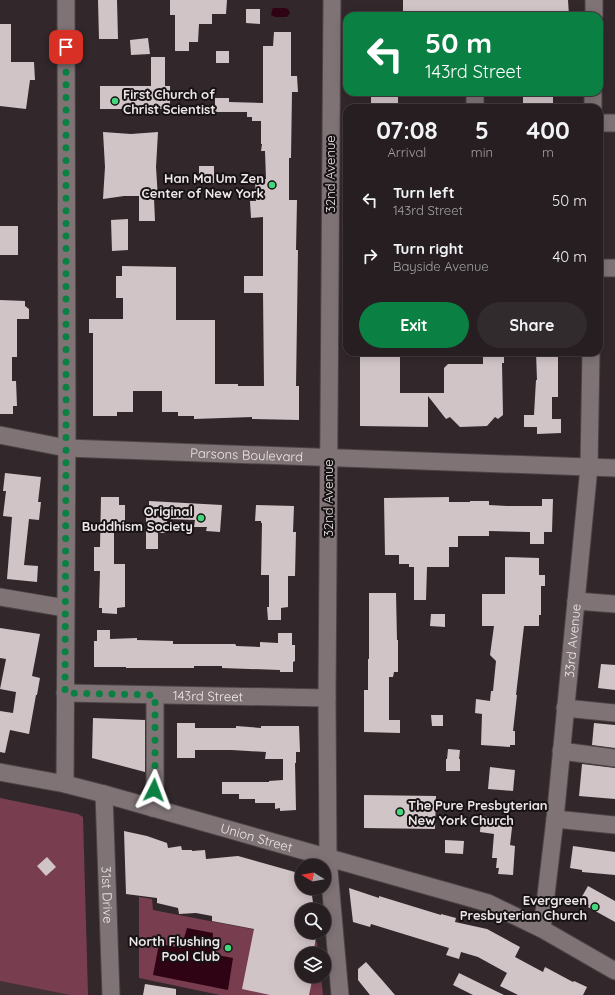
<!DOCTYPE html>
<html lang="en">
<head>
<meta charset="utf-8">
<style>
  body { margin:0; font-family:Quicksand,sans-serif; background:#322b2d; color:#f1f3f6; height:100vh; display:flex; flex-direction:column; font-size:15px; white-space:nowrap }
  * { box-sizing:border-box; margin:0 }
  p { font-size:13px; color:#a4a2a5 }
  .icon { flex:none; width:22px; height:22px; fill:none; stroke:currentColor; stroke-width:2; stroke-linecap:round; stroke-linejoin:round }
  .map { position:relative; flex:1; overflow:hidden }
  .details { position:absolute; left:343px; top:104px; width:260px; height:252px; display:flex; flex-direction:column; background:#261e20; border-radius:12px; box-shadow:0 2px 10px #0003,0 0 0 1px #423c3e }
  .details>* { flex:none }
  .top-card { position:absolute; left:343px; top:12px; width:260px; height:84px; border-radius:12px; box-shadow:0 2px 10px #0003,0 0 0 1px #423c3e; background:#0b8043; color:#fff; overflow:hidden }
  .needle { width:26px; rotate:281deg }
  .controls { position:absolute; left:295px; top:859px; display:grid; gap:8px }
  .controls a { display:grid; place-items:center; width:36px; height:36px; border-radius:50%; background:#261e20; box-shadow:0 2px 10px #0003,0 0 0 1px #423c3e; font-size:20px }
  .pin { position:absolute; display:grid; place-items:center; width:34px; height:34px; color:#fff; margin:-17px; border-radius:8px; box-shadow:0 2px 6px #0006 }
  .me { position:absolute; width:44px; margin:-22px; rotate:3deg; stroke-linejoin:round; filter:drop-shadow(0 0 3px #0008) }
  .turn { display:flex; align-items:center; gap:14px; height:84px; padding:0 16px; font-size:18px }
  .turn .icon { width:52px; height:52px; stroke-width:2.5 }
  .turn b { display:block; font-size:28px; line-height:34px }
  .eta { display:flex; justify-content:space-evenly; align-items:center; height:68px; text-align:center }
  .eta b { font-size:24px; font-weight:800; line-height:28px }
  .cta { display:flex; gap:8px; margin-top:auto; padding:8px 16px }
  .cta a { flex:1; height:46px; border-radius:24px; background:#0b8043; color:#fff; font-size:16px; font-weight:800; line-height:46px; text-align:center }
  .cta a+a { background:#322b2d; color:#f1f3f6 }
  ul { padding:0; list-style:none }
  li { display:flex; align-items:center; gap:12px; height:56px; padding:0 16px }
  li div { flex:1 }
  li b { display:block; font-size:15px }
  li em { font-style:normal }
  .map>svg:first-child { display:block }
  .built { fill:#423236 }
  .green { fill:#783e50 }
  .water { fill:#2f0314 }
  .building { fill:#d1c4c7 }
  .lines { fill:none; stroke-linecap:round; stroke-linejoin:round }
  .minor-casing { stroke:#4d4446; stroke-width:19 }
  .minor { stroke:#7f7376; stroke-width:17 }
  .route { stroke:#0b8043; stroke-width:7; stroke-dasharray:0 12.6 }
  .poi-dot { fill:#43d77b; stroke:#171213; stroke-width:1.5 }
  .labels { text-anchor:middle; stroke-width:4; stroke-linejoin:round; paint-order:stroke }
  .poi-label { font-size:13px; font-weight:bold; fill:#eee7e9; stroke:#171213; text-anchor:end }
  .street-label { font-size:13px; fill:#eee7e9; stroke:#171213 }
</style>
</head>
<body>
<div class="map">
<svg width="615" height="995" viewBox="0 0 615 995">
  <rect width="100%" height="100%" fill="#32282b"/>
  <!-- built -->
  <path class="built" d="M0,981L71,995H0Z"/>
  <!-- green -->
  <g class="green">
    <path d="M0,798L78,814L83,817L88,995H70L0,981Z"/>
    <path d="M139,897L152,899L153,910L317,942L318,954H302V976H321L323,995H220L139,978Z"/>
  </g>
  <!-- water -->
  <g class="water">
    <path d="M273,8H285L288,9L290,13L287,17H275L271,15L272,10Z"/>
    <path d="M187,928L213,933L212,954L233,958L228,990L153,975L159,944L181,948Z"/>
  </g>
  <!-- building -->
  <g class="building">
    <path d="M98,0H117L118,39H99Z"/>
    <path d="M170,0H227L226,14H212V24H199L198,42H189V51H175V15H170Z"/>
    <path d="M403,0H568L569,16H403Z"/>
    <path d="M246,9H260V24L246,23Z"/>
    <path d="M0,24H11V62H34L35,80H30L26,109L0,106Z"/>
    <path d="M274,32H291V76H297L298,92H292L291,158H289V200H297L296,250H298L296,386H299V420L252,419V417L194,419V416H178V412H162V391H133V412H117V416H93V333H89V319H123V298H116V276H122V266L176,267V320H215V384H238V386H264L263,293H244V276H263V217L251,218L250,201H256L255,179H266L265,151H261L262,144H261V121H252V117H247V112H215V98H229V102L263,103V46H273Z"/>
    <path d="M148,38L150,54L131,55L130,40Z"/>
    <rect x="216" y="51" width="13" height="12"/>
    <path d="M151,57H165V86H170V109H100V86H151Z"/>
    <rect x="371" y="92" width="27" height="16"/>
    <rect x="523" y="92" width="30" height="16"/>
    <path d="M103,132L131,134L158,132L156,167L158,199L154,198L155,221H139V196H124L103,199L105,167Z"/>
    <path d="M199,166H214V183H203V179H199Z"/>
    <path d="M128,219V250L112,251L111,220Z"/>
    <rect x="0" y="226" width="18" height="29"/>
    <path d="M0,300L25,301V306L29,309V319H17V357H12V381H16L17,406H13V414H0Z"/>
    <path d="M360,352H400V393H444V368L448,364H483V352H504V363H502L503,415L498,419L495,417L487,426L460,427L450,417L446,419L428,396V427L360,426Z"/>
    <path d="M536,352H558V397H552V419H561V433L537,434V427H524V415H534L536,380H537Z"/>
    <path d="M5,473L41,477L38,502H41L39,520L29,519L24,565L38,566L37,582L7,579L12,517L3,516L6,491H3Z"/>
    <path d="M101,497H119V505H125V532H114V564H125V607L117,608V614L102,613V608H99L100,571H94V547H100Z"/>
    <path d="M449,497V502H470V501H489V505L507,506H542V499H553L552,532H544V544H530V532L489,531V536H458V547H449V567H427L426,600H414V567H409V564H399V555H385L384,498Z"/>
    <path d="M149,501L222,505L220,532L206,531L207,527H194L195,520L167,519L166,533H158V549H146V507H149Z"/>
    <path d="M256,505L294,506L293,532H296L295,576H288V607L281,608V620H268L267,607H269V575H261L262,523H261V521H255Z"/>
    <path d="M505,557L539,558V575H545V586H541V615H539V626H524L516,695H517L513,731H515V745H510V747L481,745L482,714L475,713L476,699L490,701L491,691H493L496,661L490,655L494,626H482V594H505Z"/>
    <path d="M369,593H396L397,640H398V672H394L393,677H389V720H400V733L364,732V690H368V659H369Z"/>
    <path d="M431,614H445V627L430,626Z"/>
    <path d="M0,628L40,634L32,676L40,678L37,695H36L29,734L10,730L5,753L0,752V711L13,713L16,692L0,689L6,659L0,658Z"/>
    <path d="M97,630H110V639L137,638V640L173,641V644H235L236,645V646L260,647V642L278,643V633H292V645H295V661L293,662V672H280V670L222,668V666H194V668H126V667H94V641H97Z"/>
    <path d="M601,664L615,665V690L598,688Z"/>
    <path d="M431,715H443V726H432Z"/>
    <path d="M93,718L145,720V772L92,758Z"/>
    <path d="M177,723H195V728H236V726L261,728V726H299L300,752H296V763H295L296,810L280,811V808L275,809V803H255V799H239V794H222V782H269V781L283,780V759H265L266,752L232,750H195V758H177Z"/>
    <path d="M594,723L615,725V748L592,745Z"/>
    <path d="M448,749L460,750L459,759H460V771H446V759H447Z"/>
    <path d="M582,764L615,768V799L579,796Z"/>
    <path d="M490,767L515,770L513,791L488,789Z"/>
    <path d="M364,795L436,796L435,829L364,828Z"/>
    <path d="M481,816L513,819L510,845L515,846L513,875L498,874L499,868H496L497,858H492L494,834L480,832Z"/>
    <path d="M124,831L147,836L167,843L168,848L181,846L182,850H192V851L205,850L206,859L238,856L302,874V888H311L314,910H302V932H316V938L313,954H302V976H313L309,995H270L242,989L254,929L212,921V916L196,913L179,914L178,908L157,903V898L126,894Z"/>
    <path d="M445,840L464,841L463,854L445,853Z"/>
    <path d="M573,846L615,852V875L582,872V870L570,868Z"/>
    <path d="M47,857L56,867L46,876L37,866Z"/>
    <path d="M588,886L615,901V922L588,907L589,905L580,900Z"/>
    <path d="M349,888L379,898V896L441,915V914L456,918L455,922L487,929L520,947L515,957L543,972L545,967L573,982L574,981L587,987L583,995H518L500,986L507,973L478,957L461,952L459,959L446,955L449,948L371,924L370,927L353,922Z"/>
    <path d="M366,962L382,980L395,995H370L358,980V969Z"/>
    <path d="M459,973L504,995H473L453,985Z"/>
    <path d="M145,984L176,989V995H143Z"/>
  </g>
  <g class="lines">
    <defs>
      <g id="minor">
        <path d="M332,0L327,698L328,858L340,995"/>
        <path d="M594,16V0"/>
        <path d="M475,103V92"/>
        <path d="M593,108V92"/>
        <path d="M599,123H615"/>
        <path d="M599,268H615"/>
        <path id="s1" d="M0,435L66,448L615,468"/>
        <path d="M0,597L65,608"/>
        <path d="M576,601L615,604"/>
        <path id="s2" d="M65,693L327,698"/>
        <path d="M565,708L615,713"/>
        <path d="M561,751L615,758"/>
        <path id="s3" d="M0,772L65,784L104,794L488,903L542,929L615,971"/>
        <path d="M65,784L67,426L66,0"/>
        <path id="s4" d="M104,794L111,995"/>
        <path d="M152,808L155,785V695"/>
        <path d="M555,819L615,825"/>
        <path id="s5" d="M542,929L555,819L589,467L591,352"/>
      </g>
    </defs>
    <!-- minor casing -->
    <use href="#minor" class="minor-casing"/>
    <!-- minor -->
    <use href="#minor" class="minor"/>
  </g>
  <g class="lines">
    <!-- route -->
    <path class="route" d="M66,47V448L65,693L155,695V765L154,790"/>
  </g>
  <!-- markers -->
  <g class="poi-dot">
    <circle cx="115" cy="101" r="4"/>
    <circle cx="272" cy="185" r="4"/>
    <circle cx="201" cy="518" r="4"/>
    <circle cx="400" cy="812" r="4"/>
    <circle cx="595" cy="907" r="4"/>
    <circle cx="228" cy="948" r="4"/>
  </g>
  <g class="labels">
    <!-- poi labels -->
    <g class="poi-label">
      <text x="123" y="99" text-anchor="start">First Church of<tspan x="123" dy="15">Christ Scientist</tspan></text>
      <text x="264" y="183">Han Ma Um Zen<tspan x="264" dy="15">Center of New York</tspan></text>
      <text x="193" y="516">Original<tspan x="193" dy="15">Buddhism Society</tspan></text>
      <text x="408" y="810" text-anchor="start">The Pure Presbyterian<tspan x="408" dy="15">New York Church</tspan></text>
      <text x="587" y="905">Evergreen<tspan x="587" dy="15">Presbyterian Church</tspan></text>
      <text x="220" y="946">North Flushing<tspan x="220" dy="15">Pool Club</tspan></text>
    </g>
    <!-- street labels -->
    <g class="street-label">
      <text transform="translate(330 174) rotate(-90)" y="5">32nd Avenue</text>
      <text dy="5" stroke="none"><textPath href="#s1" startOffset="248">Parsons Boulevard</textPath></text>
      <text transform="translate(328 498) rotate(-90)" y="5">32nd Avenue</text>
      <text dy="5" stroke="none"><textPath href="#s5" startOffset="290">33rd Avenue</textPath></text>
      <text dy="5" stroke="none"><textPath href="#s2" startOffset="143">143rd Street</textPath></text>
      <text dy="5" stroke="none"><textPath href="#s3" startOffset="265">Union Street</textPath></text>
      <text dy="5" stroke="none"><textPath href="#s4" startOffset="101">31st Drive</textPath></text>
    </g>
  </g>
</svg>
<div class="controls">
<a><svg class="needle" viewBox="-14 -14 28 28"><path d="M0-13l5 13h-10z" fill="#e53935"/><path d="M0 13l5-13h-10z" fill="#a4a2a5"/></svg></a>
<a><svg class="icon" aria-label="search" viewBox="0 0 24 24"><circle cx="10" cy="10" r="6"/><path d="M15 15l6 6"/></svg></a>
<a><svg class="icon" aria-label="layers" viewBox="0 0 24 24"><path d="M12 4l9 5-9 5-9-5zM3 14l9 5 9-5"/></svg></a>
</div>
<div class="pin" style="left:66px;top:47px;background:#d93025"><svg class="icon" aria-label="arrive" viewBox="0 0 24 24"><path d="M6 21V4h12l-3 4 3 4H6"/></svg></div>
<svg class="me" style="left:154px;top:790px" viewBox="-20 -20 40 40"><path d="M0-17L14 15 0 8-14 15z" fill="#0b8043" stroke="#fff" stroke-width="4"/></svg>
<div class="top-card">
<div class="turn"><svg class="icon" aria-label="left" viewBox="0 0 24 24"><path d="M17 20v-9H6M10 6l-5 5 5 5"/></svg><div><b>50 m</b>143rd Street</div></div>
</div>
<section class="details">
<div class="eta">
<div><b>07:08</b><p>Arrival</p></div>
<div><b>5</b><p>min</p></div>
<div><b>400</b><p>m</p></div>
</div>
<ul>
<li><svg class="icon" aria-label="left" viewBox="0 0 24 24"><path d="M17 20v-9H6M10 6l-5 5 5 5"/></svg><div><b>Turn left</b><p>143rd Street</p></div><em>50 m</em></li>
<li><svg class="icon" aria-label="right" viewBox="0 0 24 24"><path d="M7 20v-9h11M14 6l5 5-5 5"/></svg><div><b>Turn right</b><p>Bayside Avenue</p></div><em>40 m</em></li>
</ul>
<div class="cta"><a>Exit</a><a>Share</a></div>
</section>
</div>
</body>
</html>
